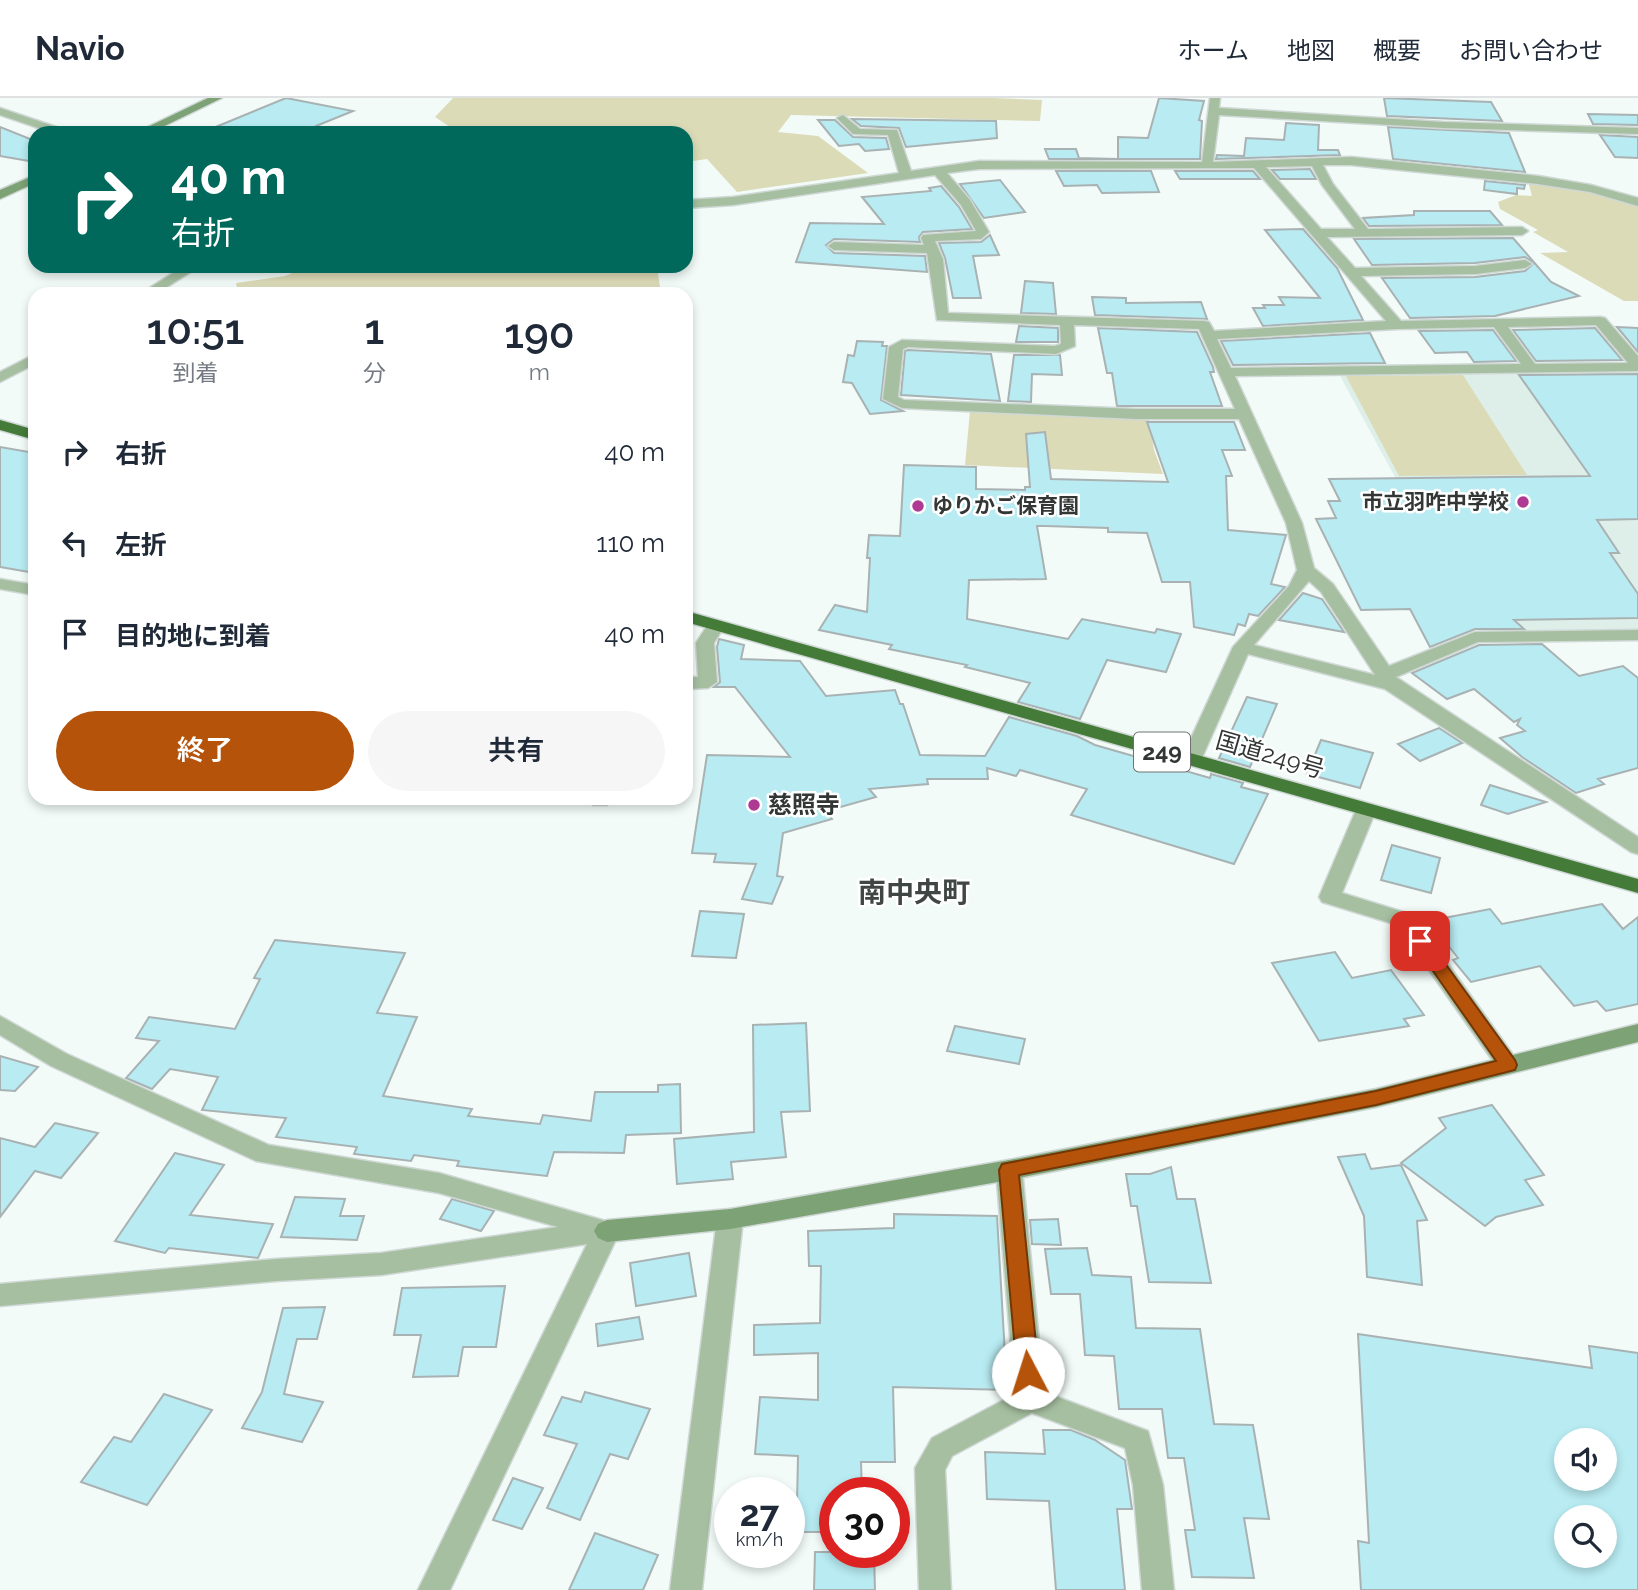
<!DOCTYPE html>
<html lang="ja">
<head>
<meta charset="utf-8">
<style>
  body { margin:0; font-family:Raleway,"Noto Sans JP",sans-serif; background:#f6f6f7; color:#1f2937; height:100vh; display:flex; flex-direction:column; font-size:26px; white-space:nowrap }
  * { box-sizing:border-box; margin:0 }
  p { font-size:23px; color:#747a83 }
  .icon { flex:none; width:38px; height:38px; fill:none; stroke:currentColor; stroke-width:2; stroke-linecap:round; stroke-linejoin:round }
  .map { position:relative; flex:1; overflow:hidden }
  .panel { position:absolute; left:28px; top:189px; width:665px; height:518px; display:flex; flex-direction:column; background:#fff; border-radius:21px; box-shadow:0 4px 10px #0003 }
  .panel>* { flex:none }
  .guide { position:absolute; left:28px; top:28px; width:665px; height:147px; border-radius:21px; box-shadow:0 4px 10px #0003; background:#00695c; color:#fff; overflow:hidden }
  .buttons { position:absolute; left:1554px; top:1330px; display:grid; gap:14px }
  .buttons a { display:grid; place-items:center; width:63px; height:63px; border-radius:50%; background:#fff; box-shadow:0 4px 10px #0003; font-size:35px }
  .speed { position:absolute; left:714px; top:1379px; display:flex; gap:14px; font-size:35px; font-weight:700; text-align:center }
  .speed>* { display:grid; place-content:center; width:91px; height:91px; border-radius:50%; background:#fff; box-shadow:0 4px 10px #0003; line-height:1 }
  .speed small { font-size:18px; font-weight:400 }
  .speed .limit { border:10px solid #d22; background:#fff; color:#111 }
  .pin { position:absolute; display:grid; place-items:center; width:60px; height:60px; color:#fff; margin:-30px; border-radius:14px; box-shadow:0 4px 10px #0006 }
  .me { position:absolute; width:77px; margin:-38px; rotate:355deg; stroke-linejoin:round; filter:drop-shadow(0 0 5px #0008) }
  .turn { display:flex; align-items:center; gap:24px; height:147px; padding:0 28px; font-size:32px }
  .turn .icon { width:91px; height:91px; stroke-width:2.5 }
  .turn b { display:block; font-size:49px; line-height:60px }
  .eta { display:flex; justify-content:space-evenly; align-items:center; height:119px; text-align:center }
  .eta b { font-size:42px; font-weight:600; line-height:49px }
  .primary-button { display:flex; gap:14px; margin-top:auto; padding:14px 28px }
  .primary-button a { flex:1; height:80px; border-radius:42px; background:#b45309; color:#fff; font-size:28px; font-weight:600; line-height:80px; text-align:center }
  .primary-button a+a { background:#f6f6f7; color:#1f2937 }
  ul { padding:0; list-style:none }
  li { display:flex; align-items:center; gap:21px; height:91px; padding:0 28px }
  li div { flex:1 }
  li b { display:block; font-size:26px }
  li em { font-style:normal }
  header { display:flex; align-items:center; gap:42px; box-sizing:border-box; height:98px; padding:0 35px; background:#fff; border-bottom:2px solid #e0e1e3 }
  header strong { font-size:33px }
  nav { display:flex; gap:38px; margin-inline-start:auto; font-size:24px }
  .map>svg:first-child { display:block }
  .built { fill:#deefe9 }
  .green { fill:#dbdbb8 }
  .building { fill:#b8ebf2; stroke:#a9b2b3; stroke-width:2; fill-rule:evenodd }
  .lines { fill:none; stroke-linecap:round; stroke-linejoin:round }
  .street-casing { stroke:#cfd8d5; stroke-width:3 }
  .secondary-casing { stroke:#cfd8d5; stroke-width:3 }
  .highway-casing { stroke:#cfd8d5; stroke-width:3 }
  .street { fill:#a6bfa0; fill-rule:evenodd }
  .secondary { fill:#7da275; fill-rule:evenodd }
  .highway { fill:#447b39; fill-rule:evenodd }
  .route { fill:#b45309; stroke:#753606; stroke-width:2 }
  .poi-dot { fill:#ae3a93; stroke:#fff; stroke-width:2.5 }
  .labels { text-anchor:middle; stroke-width:5; stroke-linejoin:round; paint-order:stroke }
  .far-poi-label { font-size:21px; font-weight:bold; fill:#323635; stroke:#fff; text-anchor:end }
  .shield { fill:#fff; stroke:#707272; stroke-width:2 }
  .shield-label { font-size:23px; font-weight:bold; fill:#323635 }
  .street-label { font-size:24px; fill:#323635; stroke:#fff }
  .poi-label { font-size:24px; font-weight:bold; fill:#323635; stroke:#fff; text-anchor:start }
  .quarter-label { font-size:28px; font-weight:bold; fill:#3f4643; stroke:#fff }
</style>
</head>
<body>
<header>
<strong>Navio</strong>
<nav><a>ホーム</a><a>地図</a><a>概要</a><a>お問い合わせ</a></nav>
</header>
<div class="map">
<svg width="1638" height="1492" viewBox="0 0 1638 1492">
  <rect width="100%" height="100%" fill="#f2fbf8"/>
  <!-- built -->
  <path class="built" d="M1638,272V532L1479,534L1339,276Z"/>
  <!-- green -->
  <g class="green">
    <path d="M453,0H995L1042,2L1040,23L791,17L778,34L818,38L868,75L737,94L707,61L686,64V35H459L435,19Z"/>
    <path d="M1528,83L1592,94L1638,108V203H1624L1540,155L1568,154L1533,134L1538,132L1500,111L1498,104L1516,97L1532,98Z"/>
    <path d="M309,168H657L661,196H238L236,185L285,178Z"/>
    <path d="M1463,277L1527,377L1399,378L1346,278Z"/>
    <path d="M970,313L1149,321L1154,352L1163,376L965,367Z"/>
  </g>
  <!-- building -->
  <g class="building">
    <path d="M286,0L353,13L316,28L315,35H201Z"/>
    <path d="M1159,0L1204,3L1199,22L1202,23L1200,61H1049L1045,51H1076L1079,60L1118,61V39L1148,40Z"/>
    <path d="M1384,0L1491,4L1502,23L1387,18Z"/>
    <path d="M1588,16L1638,17V27L1593,26Z"/>
    <path d="M852,21L996,23L997,40L906,49L899,30L861,28Z"/>
    <path d="M818,22H835L853,39L886,40L889,51L865,53L859,46L839,48Z"/>
    <path d="M1286,25L1319,27L1318,52H1338L1340,57L1216,61L1217,57L1244,58L1246,40L1284,42Z"/>
    <path d="M0,29L35,43V64L0,58Z"/>
    <path d="M1388,29L1509,35L1525,74L1393,61Z"/>
    <path d="M1600,37L1638,39V60L1615,59Z"/>
    <path d="M1310,71L1316,81H1280L1272,72Z"/>
    <path d="M1056,73H1151L1159,94L1102,95L1097,87L1064,88Z"/>
    <path d="M1175,73H1253L1260,81H1180Z"/>
    <path d="M1000,82L1025,114L984,120L960,86Z"/>
    <path d="M1485,83L1525,87L1524,91L1517,90V96L1484,92Z"/>
    <path d="M941,88L959,109L972,131L923,134L919,139L920,144L834,141L826,147L834,155L925,158L927,174L796,164L810,125L884,126L862,99L931,93L929,90Z"/>
    <path d="M1414,113H1490L1502,127L1369,128L1363,120L1414,117Z"/>
    <path d="M1303,131L1337,170L1363,222L1263,228L1253,210H1265L1263,207H1284L1279,199L1320,200L1265,132Z"/>
    <path d="M990,137L999,157L973,158L981,200H953L945,160L939,145L981,144Z"/>
    <path d="M1513,140L1551,184L1579,198L1495,218L1410,220L1382,180L1475,179L1525,173L1534,165L1525,159L1475,165L1372,167L1354,141Z"/>
    <path d="M1025,183L1053,185L1056,216L1021,215Z"/>
    <path d="M1092,199L1126,200V205L1201,204L1207,221L1095,217Z"/>
    <path d="M1019,228L1058,230V244H1016Z"/>
    <path d="M1617,229L1638,230V254Z"/>
    <path d="M1098,230L1197,234L1213,269L1214,274H1210L1222,308H1117L1112,275H1107Z"/>
    <path d="M1595,230L1622,262L1536,263L1513,232Z"/>
    <path d="M1493,232L1516,263L1474,264L1467,254L1435,255L1419,233Z"/>
    <path d="M1370,235L1385,265L1233,267L1221,243Z"/>
    <path d="M857,243L883,244L882,248H887L881,302L903,313L870,316L852,285L843,284L848,257L854,258Z"/>
    <path d="M908,252L991,256L1000,303L901,297L905,253Z"/>
    <path d="M1014,257H1060L1062,277L1032,276L1031,304L1008,303Z"/>
    <path d="M1638,276V421L1597,422L1619,455H1610L1638,496V520L1514,522L1524,531H1475L1430,549L1410,511L1361,512L1316,421L1336,420L1328,403H1340L1329,381L1590,378L1519,277Z"/>
    <path d="M1147,324H1234L1245,352H1222L1232,378H1226L1228,432L1286,437L1271,486L1285,489L1258,518L1249,516L1245,528L1238,526L1234,537L1194,529L1190,484H1162L1147,435L1108,434V430L1045,428H1037L1046,481L969,482L967,521L1068,541L1082,521L1155,535L1157,531L1181,536L1166,574L1107,562L1080,621L1018,604L1030,585L965,569L967,567L889,551L892,547L819,532L835,507L867,514L870,460H867L869,437L900,438L904,367L976,369V391L1025,392V389H1030L1026,336L1045,334L1051,381L1168,384Z"/>
    <path d="M0,349L35,355V475L0,469Z"/>
    <path d="M1303,495L1322,501L1344,534L1279,522Z"/>
    <path d="M719,541L744,547L741,561L800,563L826,598L895,592L900,606H903L920,657L985,658L1009,619L1077,638L1095,647L1210,680L1211,676L1243,685L1241,689L1268,696L1234,766L1071,717L1087,691L1020,672L1016,678L987,670L988,681H927L928,686L869,691L876,699L826,713L832,721L783,735L777,778L783,779L772,806L742,801L756,766L714,764L716,756L692,755L707,657L790,659L735,589H714L720,584L717,549Z"/>
    <path d="M1542,546L1579,578L1623,568L1638,580V670L1598,681L1604,686L1576,695L1522,659L1500,640L1525,633L1517,627L1520,621L1514,624L1474,591L1447,601L1412,575L1479,547Z"/>
    <path d="M1247,599L1277,606L1250,669L1219,660Z"/>
    <path d="M1439,630L1462,645L1420,663L1398,646Z"/>
    <path d="M1321,642L1373,655L1360,690L1307,676Z"/>
    <path d="M1490,687L1546,704L1508,716L1481,707Z"/>
    <path d="M1392,747L1440,760L1431,795L1381,782Z"/>
    <path d="M1602,806L1623,831L1638,819V906L1606,913L1597,903L1574,908L1540,868L1471,884L1453,862L1458,860L1429,823L1490,811L1502,826Z"/>
    <path d="M700,813L744,816L736,860L692,858Z"/>
    <path d="M275,842L405,855L377,915L417,919L383,998L472,1011L468,1018L540,1026L543,1017L591,1023L595,994H658V987L680,986L681,1035L626,1037L624,1055L554,1054L547,1078L457,1068L459,1063L414,1057L411,1063L354,1056L357,1049L276,1039L286,1020L202,1012L218,979L170,971L152,991L126,980L159,943L136,940L149,919L235,931L260,881L254,880Z"/>
    <path d="M1335,854L1352,880L1391,872L1424,917L1404,921L1409,928L1319,943L1272,865Z"/>
    <path d="M806,925L810,1013L781,1014L786,1059L731,1064L733,1081L677,1086L674,1041L754,1034L753,927Z"/>
    <path d="M955,928L1025,941L1019,966L947,953Z"/>
    <path d="M0,958L38,969L15,993L0,992Z"/>
    <path d="M1492,1007L1544,1077L1525,1082L1543,1107L1496,1119L1485,1128L1401,1065L1446,1030L1439,1020Z"/>
    <path d="M55,1025L98,1035L61,1080L35,1073L0,1119V1040L35,1049Z"/>
    <path d="M175,1055L224,1067L190,1117L273,1126L258,1160L169,1150L165,1155L115,1143Z"/>
    <path d="M1365,1056L1371,1071L1401,1067L1427,1122L1417,1123L1422,1187L1367,1179L1364,1118L1338,1059Z"/>
    <path d="M1171,1069L1177,1101H1195L1211,1185L1149,1184L1137,1108H1131L1126,1076H1150Z"/>
    <path d="M295,1099L345,1101L340,1118H364L357,1142L281,1139Z"/>
    <path d="M452,1101L494,1113L481,1133L440,1121Z"/>
    <path d="M894,1116L997,1118L1007,1292L893,1289L895,1364H861L862,1395H835V1434H789V1404L797,1405L798,1358L755,1356L760,1299L818,1302V1255L754,1257V1227L820,1225L821,1168H809L808,1133L894,1130Z"/>
    <path d="M1058,1121L1061,1147L1032,1146L1030,1122Z"/>
    <path d="M1087,1150L1092,1177L1131,1179L1136,1230L1200,1231L1214,1326L1253,1327L1269,1421L1244,1420L1254,1480L1192,1479L1185,1432H1195L1184,1360H1168L1162,1311H1119L1114,1258L1085,1257L1080,1196H1051L1045,1151Z"/>
    <path d="M689,1155L696,1198L636,1208L630,1165Z"/>
    <path d="M505,1188L496,1249H463L458,1278L413,1279L421,1237H394L402,1190Z"/>
    <path d="M325,1209L317,1241H297L284,1296L323,1304L302,1344L242,1330L262,1294L283,1210Z"/>
    <path d="M639,1219L643,1241L598,1248L596,1226Z"/>
    <path d="M1358,1236L1592,1270L1589,1248L1638,1255V1492H1361L1358,1443L1369,1445ZM1566,1342H1605V1381H1566ZM1566,1419H1605V1458H1566Z"/>
    <path d="M585,1294L650,1311L628,1361L610,1356L580,1422L547,1410L577,1346L544,1337L562,1299L581,1304Z"/>
    <path d="M164,1296L212,1312L147,1407L81,1384L114,1339L131,1344Z"/>
    <path d="M1043,1332H1071L1095,1342L1125,1362L1132,1411H1117L1125,1492H1056L1049,1403L987,1401L985,1354L1045,1356Z"/>
    <path d="M513,1380L543,1390L522,1431L493,1422Z"/>
    <path d="M595,1435L658,1457L643,1492H569Z"/>
    <path d="M815,1454H874L875,1492H814Z"/>
  </g>
  <g class="lines">
    <defs>
      <g id="street">
        <path d="M1210,0H1220L1219,10L1443,24L1638,30V36L1443,30L1219,17L1213,64L1351,59L1538,78L1591,87L1638,100V108L1590,94L1538,86L1351,67H1323L1333,86L1368,131L1522,129L1528,133L1522,137L1327,139L1355,170L1475,168L1525,162L1532,166L1525,170L1475,176L1361,178L1401,223L1600,219L1605,220L1638,258V273L1235,278L1302,425L1314,470L1333,486L1389,568L1475,534L1638,532V542L1478,544L1396,579L1638,739V756L1631,754L1385,591L1248,556L1201,662L1198,666H1184L1181,662L1233,549L1289,488L1297,472L1286,425L1239,321H1136L902,310L883,301L889,249L902,242L1055,248L1061,246L1060,227L937,222L927,155L834,152L828,148L834,144L924,147L921,140L923,137L976,133L961,107L935,77L733,107L686,110V102L733,99L899,75L888,37L853,36L837,20L843,17L860,31L897,32L911,73L979,63L1202,64ZM1312,68L1322,87L1355,131H1321L1266,69ZM1254,70L1386,223L1214,233L1209,224L1204,223L948,215L943,161L935,143L981,141L989,134L970,102L947,75L979,71ZM1074,227L1199,231L1235,311H1136L904,302L898,299L903,251L908,249L1056,256L1075,248ZM1596,227L1628,265L1535,266L1508,229ZM1494,229L1521,266L1231,270L1217,241L1397,231ZM1309,483L1321,494L1375,577L1254,547Z"/>
        <path d="M0,10L68,33L70,35H53L0,17Z"/>
        <path d="M184,168H200L156,196H140Z"/>
        <path d="M35,256V266L0,284V274Z"/>
        <path d="M0,481L35,487V497L0,491Z"/>
        <path d="M716,522L725,527L714,545L717,584L708,590L686,591V579H698L696,545L710,523Z"/>
        <path d="M590,700H610L607,707H593Z"/>
        <path d="M1366,706L1373,707L1376,712L1342,795L1413,817L1516,961L1520,967L1516,973L1508,976L1500,973L1397,827L1322,804L1319,799L1356,712L1359,707Z"/>
        <path d="M0,918L67,956L269,1047L439,1075L616,1126L620,1133L450,1492H418L587,1146L381,1177L276,1183L0,1208V1186L276,1161L381,1155L558,1129L439,1095L256,1063L51,968L0,937Z"/>
        <path d="M1009,1062L1018,1065L1022,1072L1044,1294L1148,1333L1163,1387L1174,1492H1142L1133,1387L1125,1350L1032,1315L952,1358L945,1372L951,1492H919L915,1370L932,1340L1015,1296L996,1072L1000,1065Z"/>
        <path d="M730,1111L739,1114L743,1121L702,1492H670L717,1121L721,1114Z"/>
      </g>
      <g id="secondary">
        <path d="M208,0H222L150,35H135Z"/>
        <path d="M35,77V85L0,101V92Z"/>
        <path d="M1638,926V944L1376,1009L1009,1082L730,1131L607,1144L598,1140L594,1133L598,1126L607,1122L730,1111L1009,1062L1376,991Z"/>
      </g>
      <g id="highway">
        <path d="M0,322L35,332V342L0,332Z"/>
        <path d="M686,513L1638,781V795L686,524Z"/>
      </g>
    </defs>
    <!-- street casing -->
    <use href="#street" class="street-casing"/>
    <!-- secondary casing -->
    <use href="#secondary" class="secondary-casing"/>
    <!-- highway casing -->
    <use href="#highway" class="highway-casing"/>
    <!-- street -->
    <use href="#street" class="street"/>
    <!-- secondary -->
    <use href="#secondary" class="secondary"/>
    <!-- highway -->
    <use href="#highway" class="highway"/>
  </g>
  <!-- route -->
  <path class="route" d="M1420,837L1426,839L1515,962L1517,967L1515,972L1376,1007L1019,1077L1039,1275L1036,1282L1028,1285L1020,1282L1017,1275L999,1072L1002,1066L1376,993L1496,963L1412,843Z"/>
  <!-- markers -->
  <g class="poi-dot">
    <circle cx="1523" cy="404" r="7"/>
    <circle cx="918" cy="408" r="7"/>
    <circle cx="754" cy="707" r="7"/>
  </g>
  <g class="labels">
    <!-- far-poi labels -->
    <g class="far-poi-label">
      <text x="1509" y="411">市立羽咋中学校</text>
      <text x="932" y="415" text-anchor="start">ゆりかご保育園</text>
    </g>
    <!-- shield labels -->
    <rect class="shield" x="1134" y="634.5" width="56" height="39" rx="5"/>
    <g class="shield-label">
      <text x="1162" y="662">249</text>
    </g>
    <!-- street labels -->
    <g class="street-label">
      <text transform="translate(1270 657) rotate(16)" y="8">国道249号</text>
    </g>
    <!-- poi labels -->
    <g class="poi-label">
      <text x="768" y="715">慈照寺</text>
    </g>
    <!-- quarter labels -->
    <g class="quarter-label">
      <text x="914" y="804">南中央町</text>
    </g>
  </g>
</svg>
<div class="buttons">
<a><svg class="icon" aria-label="sound" viewBox="0 0 24 24"><path d="M4 9h4l5-4v14l-5-4H4zM17 9q2 3 0 6"/></svg></a>
<a><svg class="icon" aria-label="search" viewBox="0 0 24 24"><circle cx="10" cy="10" r="6"/><path d="M15 15l6 6"/></svg></a>
</div>
<div class="speed"><div>27<small>km/h</small></div><div class="limit">30</div></div>
<div class="pin" style="left:1420px;top:843px;background:#d93025"><svg class="icon" aria-label="arrive" viewBox="0 0 24 24"><path d="M6 21V4h12l-3 4 3 4H6"/></svg></div>
<svg class="me" style="left:1028px;top:1275px" viewBox="-20 -20 40 40"><circle r="19" fill="#fff"/><path d="M0-13L10 11 0 6-10 11z" fill="#b45309"/></svg>
<div class="guide">
<div class="turn"><svg class="icon" aria-label="right" viewBox="0 0 24 24"><path d="M7 20v-9h11M14 6l5 5-5 5"/></svg><div><b>40 m</b>右折</div></div>
</div>
<section class="panel">
<div class="eta">
<div><b>10:51</b><p>到着</p></div>
<div><b>1</b><p>分</p></div>
<div><b>190</b><p>m</p></div>
</div>
<ul>
<li><svg class="icon" aria-label="right" viewBox="0 0 24 24"><path d="M7 20v-9h11M14 6l5 5-5 5"/></svg><div><b>右折</b></div><em>40 m</em></li>
<li><svg class="icon" aria-label="left" viewBox="0 0 24 24"><path d="M17 20v-9H6M10 6l-5 5 5 5"/></svg><div><b>左折</b></div><em>110 m</em></li>
<li><svg class="icon" aria-label="arrive" viewBox="0 0 24 24"><path d="M6 21V4h12l-3 4 3 4H6"/></svg><div><b>目的地に到着</b></div><em>40 m</em></li>
</ul>
<div class="primary-button"><a>終了</a><a>共有</a></div>
</section>
</div>
</body>
</html>
